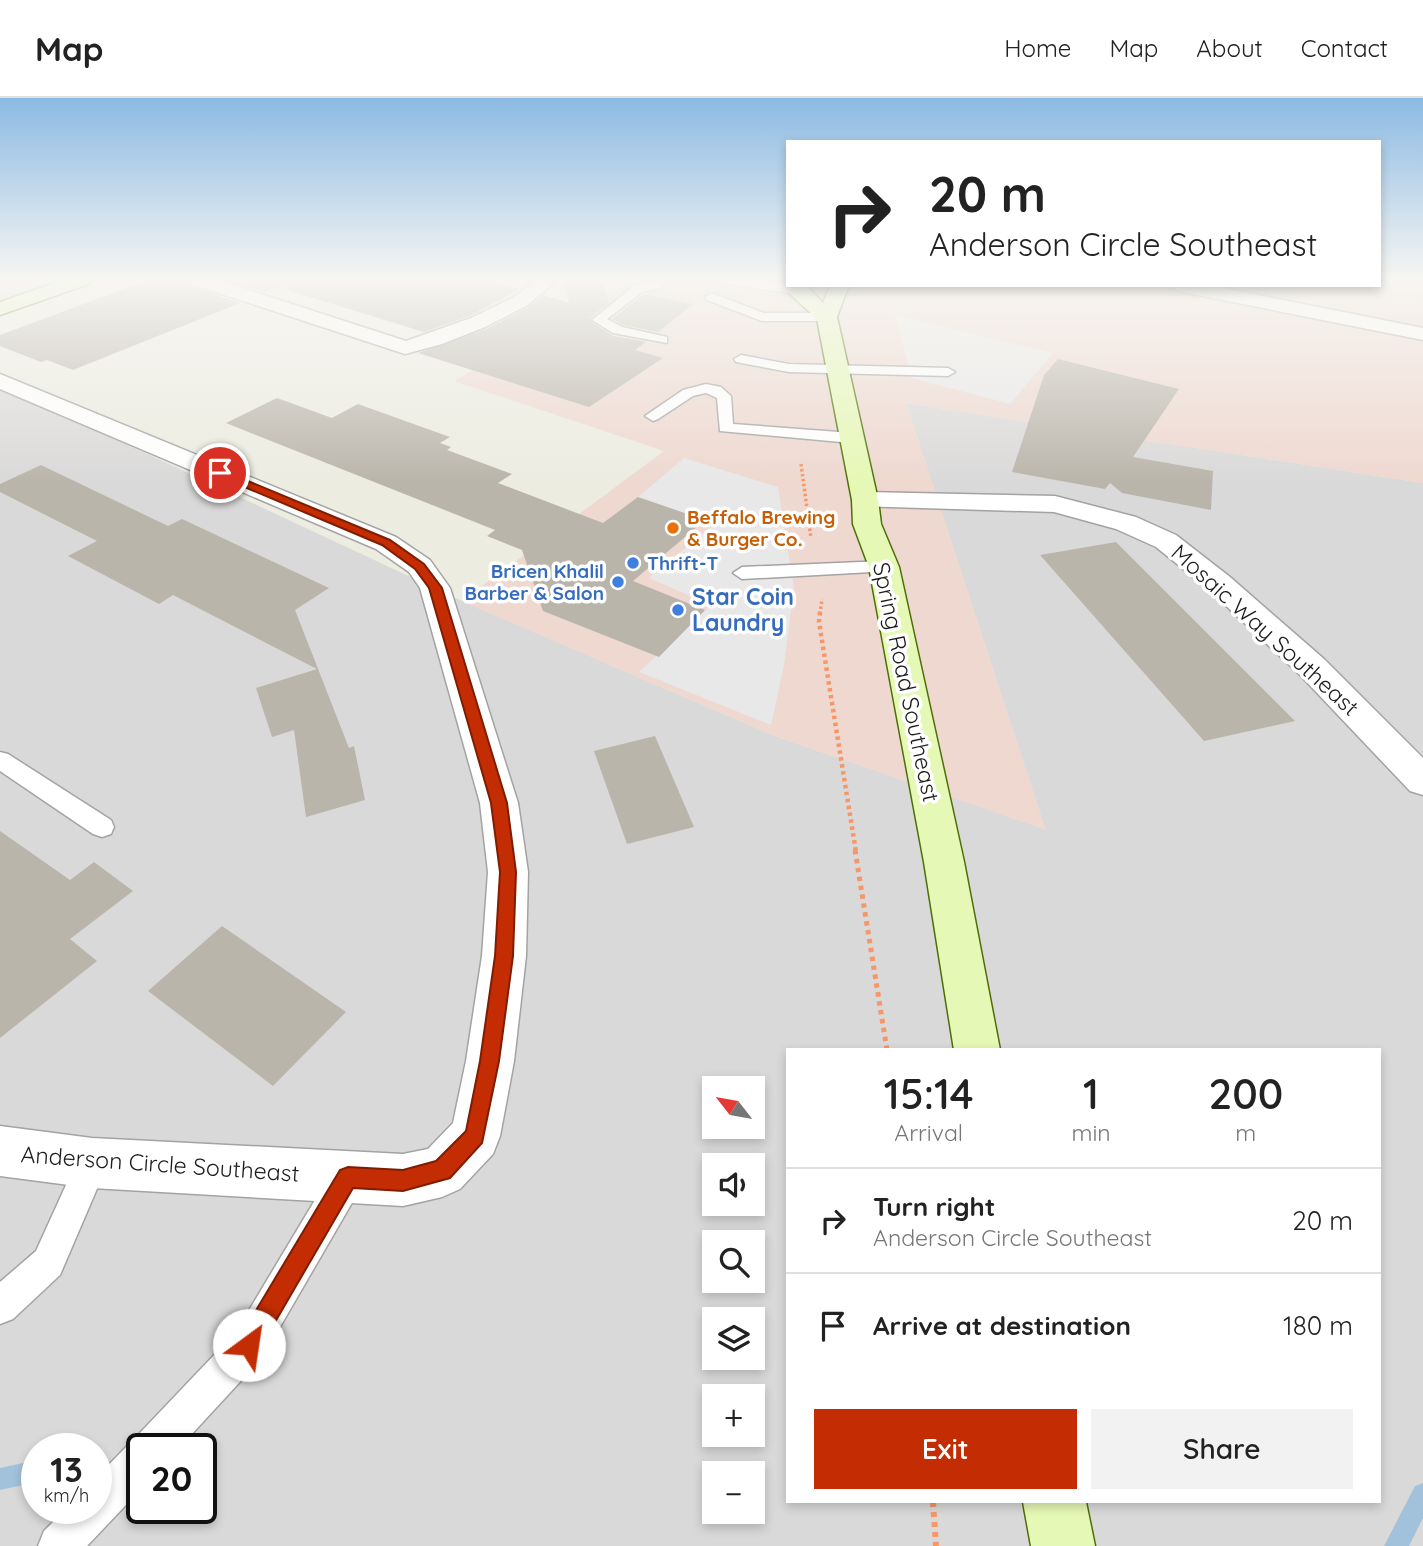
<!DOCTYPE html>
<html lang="en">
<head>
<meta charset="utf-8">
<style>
  body { margin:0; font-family:Quicksand,sans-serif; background:#f2f2f2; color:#222; height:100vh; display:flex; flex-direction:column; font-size:26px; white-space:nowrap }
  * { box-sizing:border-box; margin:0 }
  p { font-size:23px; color:#767676 }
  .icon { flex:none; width:38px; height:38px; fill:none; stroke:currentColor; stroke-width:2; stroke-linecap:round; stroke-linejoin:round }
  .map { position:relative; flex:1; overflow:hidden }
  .side { position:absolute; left:786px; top:950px; width:595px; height:455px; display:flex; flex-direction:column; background:#fff; border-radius:0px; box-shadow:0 4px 10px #0003 }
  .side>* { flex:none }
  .banner { position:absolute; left:786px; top:42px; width:595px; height:147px; border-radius:0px; box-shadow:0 4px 10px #0003; background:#fff; color:#222; overflow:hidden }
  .needle { width:46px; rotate:301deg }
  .tools { position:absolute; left:702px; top:978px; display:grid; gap:14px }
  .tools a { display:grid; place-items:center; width:63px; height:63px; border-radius:0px; background:#fff; box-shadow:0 4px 10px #0003; font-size:35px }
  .speed { position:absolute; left:21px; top:1335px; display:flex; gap:14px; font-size:35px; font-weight:700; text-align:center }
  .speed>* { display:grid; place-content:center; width:91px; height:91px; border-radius:50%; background:#fff; box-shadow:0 4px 10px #0003; line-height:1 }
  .speed small { font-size:18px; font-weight:400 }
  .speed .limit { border:4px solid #111; border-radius:10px; background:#fff; color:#111 }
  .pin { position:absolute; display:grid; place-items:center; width:60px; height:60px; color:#fff; margin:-30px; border:4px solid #fff; border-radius:50%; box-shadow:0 2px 7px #0007 }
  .me { position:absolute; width:77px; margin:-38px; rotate:31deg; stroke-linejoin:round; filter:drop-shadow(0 0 5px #0008) }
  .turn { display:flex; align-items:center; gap:24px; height:147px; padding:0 28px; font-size:32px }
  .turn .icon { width:91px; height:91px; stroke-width:2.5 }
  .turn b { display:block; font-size:49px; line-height:60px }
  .eta { display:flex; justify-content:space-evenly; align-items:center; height:119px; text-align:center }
  .eta b { font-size:42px; font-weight:600; line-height:49px }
  .action { display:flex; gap:14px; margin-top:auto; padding:14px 28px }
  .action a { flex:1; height:80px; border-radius:0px; background:#c42d03; color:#fff; font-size:28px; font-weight:600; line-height:80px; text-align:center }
  .action a+a { background:#f2f2f2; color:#222 }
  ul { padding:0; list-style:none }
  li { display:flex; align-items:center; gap:21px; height:105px; padding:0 28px; border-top:2px solid #e0e0e0 }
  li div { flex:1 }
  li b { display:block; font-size:26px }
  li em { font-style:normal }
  header { display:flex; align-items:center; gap:42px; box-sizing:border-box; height:98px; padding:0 35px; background:#fff; border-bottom:2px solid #e0e0e0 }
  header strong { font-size:33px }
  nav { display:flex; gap:38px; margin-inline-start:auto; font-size:24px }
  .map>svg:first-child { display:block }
  .residential { fill:#dad9d9; fill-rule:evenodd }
  .commercial { fill:#eed8d0 }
  .parking { fill:#e8e8e8 }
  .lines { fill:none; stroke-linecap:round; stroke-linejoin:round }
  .stream { fill:#a2c2db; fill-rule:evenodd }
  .building { fill:#bab5ab }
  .lane-casing { stroke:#a3a3a3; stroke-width:3 }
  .street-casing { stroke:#a3a3a3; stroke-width:3 }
  .secondary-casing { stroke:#4d6f06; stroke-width:3 }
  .path-far3 { stroke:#f79668; stroke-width:3.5; stroke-dasharray:2.5 2.5; stroke-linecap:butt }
  .path-far2 { stroke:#f79668; stroke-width:4.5; stroke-dasharray:3.5 3.5; stroke-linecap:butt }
  .path-far1 { stroke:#f79668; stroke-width:5; stroke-dasharray:4.5 4.5; stroke-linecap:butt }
  .path { stroke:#f79668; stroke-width:6; stroke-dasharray:5 5; stroke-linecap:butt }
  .lane { fill:#fff; fill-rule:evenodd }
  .street { fill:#fff; fill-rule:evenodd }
  .secondary { fill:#e6f8b5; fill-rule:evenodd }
  .route { fill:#c42d03; stroke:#7f1d02; stroke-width:2 }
  .food-dot { fill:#e8710a; stroke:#fff; stroke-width:2.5 }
  .shop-dot { fill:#3f7fe0; stroke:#fff; stroke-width:2.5 }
  .labels { text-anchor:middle; stroke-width:7; stroke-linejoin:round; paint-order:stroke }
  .far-food-label { font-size:19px; font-weight:bold; fill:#c56008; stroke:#fff; text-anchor:start }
  .far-shop-label { font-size:19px; font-weight:bold; fill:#366cbe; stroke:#fff; text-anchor:start }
  .shop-label { font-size:23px; font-weight:bold; fill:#366cbe; stroke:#fff; text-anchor:start }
  .street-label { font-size:23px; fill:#1c1c1c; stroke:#fff }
</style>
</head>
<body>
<header>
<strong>Map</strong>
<nav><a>Home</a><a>Map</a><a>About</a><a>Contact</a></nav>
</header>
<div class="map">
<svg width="1423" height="1448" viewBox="0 0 1423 1448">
  <rect width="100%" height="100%" fill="#edece1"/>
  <!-- residential -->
  <g class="residential">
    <path d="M0,182H83L0,211Z"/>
    <path d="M0,287L462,503L775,638L1045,731L906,305L1423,385V1448H0ZM788,952H1379V1404H788ZM714,990H752V1029H714ZM714,1068H752V1106H714ZM714,1144H752V1183H714ZM714,1222H752V1260H714ZM714,1298H752V1337H714ZM37,1351H96V1410H37ZM142,1351H201V1410H142ZM714,1376H752V1414H714Z"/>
  </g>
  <!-- commercial -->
  <path class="commercial" d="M631,182H787L788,187H1379V182H1423V385L906,305L1046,732L775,638L462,503L664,353L454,283Z"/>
  <!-- parking -->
  <g class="parking">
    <path d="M895,217L1053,255L1010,306L912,280Z"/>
    <path d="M684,360L778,389L794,491L784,567L771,627L639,574L711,507L649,480L714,426L638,399Z"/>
  </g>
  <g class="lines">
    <!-- stream -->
    <g class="stream">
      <path d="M37,1362V1384L0,1392V1370Z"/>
      <path d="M1423,1385V1420L1409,1448H1384L1415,1388Z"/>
    </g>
  </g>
  <!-- building -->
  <g class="building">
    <path d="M148,182H187L190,188L240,205L73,272L47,262L41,264L0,248V237Z"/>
    <path d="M228,182H490L520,191L470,218L424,234L287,192L288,185L265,194Z"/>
    <path d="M563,182H602L609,205L590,220L591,224L613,238L646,244L635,252L663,260L589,309L418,255L486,231L527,210L543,197L569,205Z"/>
    <path d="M644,196L693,206L658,234L623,227L612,221Z"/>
    <path d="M1058,261L1179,291L1133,359L1213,373L1211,412L1122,395L1110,385L1105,391L1012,374L1044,277Z"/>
    <path d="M277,300L332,320L358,306L450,339L440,345L451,349L447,352L512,376L498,385L603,425L638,399L705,422L633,483L705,512L659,559L543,513L522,452L487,438L495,432L226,325Z"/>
    <path d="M41,367L168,428L182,421L329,490L295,512L349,650L354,648L365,702L306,719L294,632L272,639L256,590L317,571L173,497L159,506L68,458L97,443L0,394V386Z"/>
    <path d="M1116,444L1295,623L1204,643L1040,457Z"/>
    <path d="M655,638L694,729L627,746L594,653Z"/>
    <path d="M0,733L70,782L94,764L133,793L70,841L97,863L0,940Z"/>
    <path d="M222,828L346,914L273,988L148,893Z"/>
  </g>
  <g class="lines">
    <defs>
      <g id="lane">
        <path d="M719,182H754L797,188L803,192L797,196L725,186Z"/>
        <path d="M656,183L662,187L660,190L642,194L607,221L622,229L667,239V245L613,235L592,222L634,188Z"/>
        <path d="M711,195L764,215H827L833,219L827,223H762L707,202L705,199Z"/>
        <path d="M741,257L789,266L948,270L955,274L948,278L789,274L736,264L734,261Z"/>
        <path d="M706,286L721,289L731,298L733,326L852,335L860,340L852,345L720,333L717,300L706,295L693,298L658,321L653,323L645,318L683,292Z"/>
        <path d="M884,463L893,469L891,473L742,481L733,475L742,469Z"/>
        <path d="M0,654L8,656L111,722L114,729L111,736L102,739L93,736L0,673Z"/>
        <path d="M92,1049L103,1054L108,1065L60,1177L13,1221L0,1226V1184L36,1153L81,1054Z"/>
        <path d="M348,1063L360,1067L364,1079L360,1091L262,1260L178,1351H142V1390L87,1448H38L44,1433L67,1410H96V1380L128,1347L135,1344L138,1337L236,1234L336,1067Z"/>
      </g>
      <g id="street">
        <path d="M189,182H218L406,243L471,220L512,200L533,185L531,182H550L553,186L526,208L485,229L442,246L405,256L191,186Z"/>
        <path d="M1169,187H1208L1423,230V242L1178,193Z"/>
        <path d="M0,276L396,439L430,462L450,490L518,705L528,774L526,858L514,963L500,1038L493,1056L460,1091L442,1099L403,1108L92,1090L0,1078V1028L92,1040L403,1056L428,1051L453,1025L466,963L482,858L488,774L480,705L420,490L409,474L376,451L0,291Z"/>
        <path d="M865,394L1055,398L1136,419L1176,437L1230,479L1324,561L1423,660V697L1410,693L1300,577L1208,491L1156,449L1116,431L1054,414L856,408L852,402L856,396Z"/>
      </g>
      <g id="secondary">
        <path d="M63,182H91L89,186L0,217V204Z"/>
        <path d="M788,185L806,187L823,205L830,187H849L837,219L878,402L881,426L899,469L964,764L1000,952H954L924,764L869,469L853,426L852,402L817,221L790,196Z"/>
        <path d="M1023,1404H1086L1095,1448H1031Z"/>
      </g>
    </defs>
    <!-- lane casing -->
    <use href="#lane" class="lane-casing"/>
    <!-- street casing -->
    <use href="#street" class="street-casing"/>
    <!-- secondary casing -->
    <use href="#secondary" class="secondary-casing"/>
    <!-- path-far3 -->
    <g class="path-far3">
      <path d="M801,366L811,440"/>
      <path d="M820,516L822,501"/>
    </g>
    <!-- path-far2 -->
    <path class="path-far2" d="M820,514L819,524L856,754"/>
    <!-- path-far1 -->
    <path class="path-far1" d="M855,752L887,952"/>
    <!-- path -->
    <path class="path" d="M933,1404L936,1448"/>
    <!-- lane -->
    <use href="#lane" class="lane"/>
    <!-- street -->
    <use href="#street" class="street"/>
    <!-- secondary -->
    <use href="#secondary" class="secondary"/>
  </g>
  <!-- sky -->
  <linearGradient id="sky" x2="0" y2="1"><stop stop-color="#8cbae3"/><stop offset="0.47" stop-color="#f7f6f2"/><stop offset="1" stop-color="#f7f6f2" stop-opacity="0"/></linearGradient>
  <rect width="1423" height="385" fill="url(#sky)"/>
  <!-- route -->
  <path class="route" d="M216,373H224L390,442L424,466L442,490L507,705L516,774L513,858L499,963L482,1045L450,1080L403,1093L353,1090L257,1255L249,1259L240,1255L237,1247L240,1239L340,1072L348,1069L403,1072L436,1063L466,1033L480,963L495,858L500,774L491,705L429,490L415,471L382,447L216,377Z"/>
  <!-- markers -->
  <circle class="food-dot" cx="673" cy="430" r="7"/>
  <g class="shop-dot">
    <circle cx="633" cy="465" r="7"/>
    <circle cx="618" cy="484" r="7"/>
    <circle cx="678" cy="512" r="7"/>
  </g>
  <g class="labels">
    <!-- far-food labels -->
    <g class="far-food-label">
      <text x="687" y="426">Beffalo Brewing<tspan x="687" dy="22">&amp; Burger Co.</tspan></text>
    </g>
    <!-- far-shop labels -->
    <g class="far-shop-label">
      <text x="647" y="472">Thrift-T</text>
      <text x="604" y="480" text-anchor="end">Bricen Khalil<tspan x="604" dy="22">Barber &amp; Salon</tspan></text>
    </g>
    <!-- shop labels -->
    <g class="shop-label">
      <text x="692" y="507">Star Coin<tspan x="692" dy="26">Laundry</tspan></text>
    </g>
    <!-- street labels -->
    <g class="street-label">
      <text transform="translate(1265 532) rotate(42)" y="8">Mosaic Way Southeast</text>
      <text transform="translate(906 584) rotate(78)" y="8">Spring Road Southeast</text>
      <text transform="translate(160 1066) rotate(4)" y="8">Anderson Circle Southeast</text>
    </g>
  </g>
</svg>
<div class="tools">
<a><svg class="needle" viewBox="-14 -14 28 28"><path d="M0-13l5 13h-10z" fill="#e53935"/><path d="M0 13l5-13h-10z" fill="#767676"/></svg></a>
<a><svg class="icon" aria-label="sound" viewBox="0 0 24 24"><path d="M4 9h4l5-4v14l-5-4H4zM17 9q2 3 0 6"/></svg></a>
<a><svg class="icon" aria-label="search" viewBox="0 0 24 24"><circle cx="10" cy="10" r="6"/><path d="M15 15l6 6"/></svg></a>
<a><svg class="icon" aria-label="layers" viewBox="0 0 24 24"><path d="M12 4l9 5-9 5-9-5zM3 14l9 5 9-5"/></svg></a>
<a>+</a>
<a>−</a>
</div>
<div class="speed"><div>13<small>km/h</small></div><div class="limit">20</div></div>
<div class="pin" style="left:220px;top:375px;background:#d93025"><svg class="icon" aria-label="arrive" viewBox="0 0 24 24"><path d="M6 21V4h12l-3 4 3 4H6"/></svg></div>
<svg class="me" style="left:249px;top:1247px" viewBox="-20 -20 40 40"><circle r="19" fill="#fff"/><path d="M0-13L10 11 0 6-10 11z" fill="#c42d03"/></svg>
<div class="banner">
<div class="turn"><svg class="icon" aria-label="right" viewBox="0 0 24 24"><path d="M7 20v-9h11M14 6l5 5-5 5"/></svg><div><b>20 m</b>Anderson Circle Southeast</div></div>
</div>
<section class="side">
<div class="eta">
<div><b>15:14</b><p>Arrival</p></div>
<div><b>1</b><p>min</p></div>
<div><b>200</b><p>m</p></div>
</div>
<ul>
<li><svg class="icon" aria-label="right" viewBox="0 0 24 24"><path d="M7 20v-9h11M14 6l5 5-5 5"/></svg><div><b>Turn right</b><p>Anderson Circle Southeast</p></div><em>20 m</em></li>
<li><svg class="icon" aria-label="arrive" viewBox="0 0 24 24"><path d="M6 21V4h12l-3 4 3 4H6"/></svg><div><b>Arrive at destination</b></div><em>180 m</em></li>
</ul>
<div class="action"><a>Exit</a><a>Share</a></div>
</section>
</div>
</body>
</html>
